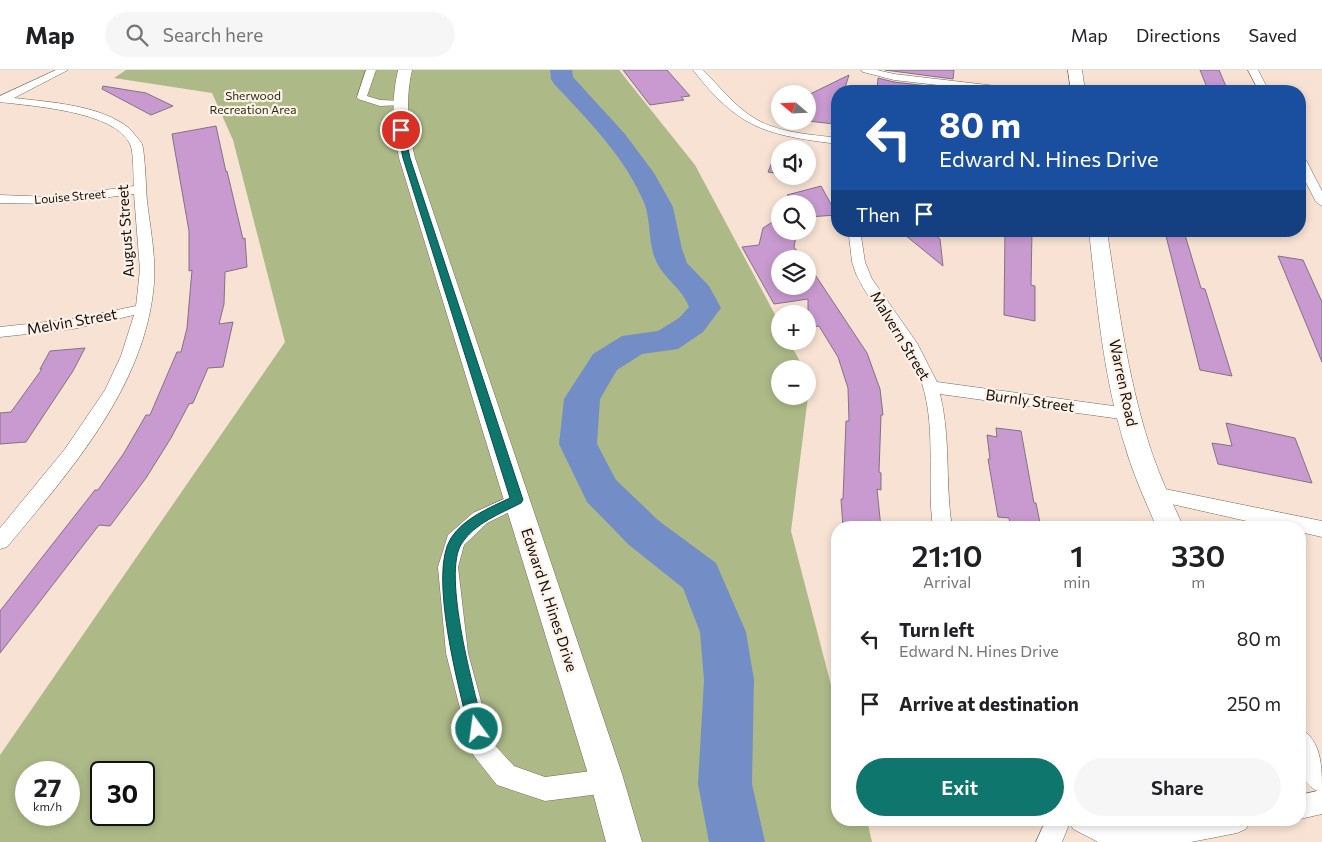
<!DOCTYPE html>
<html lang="en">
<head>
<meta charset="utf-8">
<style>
  body { margin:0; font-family:Commissioner,sans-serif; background:#f6f6f6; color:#202124; height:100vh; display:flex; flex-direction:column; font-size:19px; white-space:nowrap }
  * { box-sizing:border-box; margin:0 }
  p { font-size:16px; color:#757577 }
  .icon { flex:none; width:28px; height:28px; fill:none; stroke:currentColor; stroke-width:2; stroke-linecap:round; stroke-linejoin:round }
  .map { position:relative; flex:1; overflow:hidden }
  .drawer { position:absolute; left:831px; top:451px; width:475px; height:305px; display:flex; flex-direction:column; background:#fff; border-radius:20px; box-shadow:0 2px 8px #0003 }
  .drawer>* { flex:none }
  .guide { position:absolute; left:831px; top:15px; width:475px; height:152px; border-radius:20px; box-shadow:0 2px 8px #0003; background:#1a4fa0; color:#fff; overflow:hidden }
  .needle { width:32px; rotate:289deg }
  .buttons { position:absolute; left:771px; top:15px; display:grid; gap:10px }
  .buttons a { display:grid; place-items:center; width:45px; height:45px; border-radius:50%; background:#fff; box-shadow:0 2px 8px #0003; font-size:25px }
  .speed { position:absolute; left:15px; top:691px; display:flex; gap:10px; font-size:25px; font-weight:700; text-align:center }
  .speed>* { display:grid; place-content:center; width:65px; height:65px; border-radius:50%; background:#fff; box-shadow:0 2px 8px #0003; line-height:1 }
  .speed small { font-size:12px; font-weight:400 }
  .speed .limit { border:2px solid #111; border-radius:8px; background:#fff; color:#111 }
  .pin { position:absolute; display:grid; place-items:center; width:42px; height:42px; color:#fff; margin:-21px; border:2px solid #fff; border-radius:50%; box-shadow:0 1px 5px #0007 }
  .me { position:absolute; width:55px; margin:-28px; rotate:346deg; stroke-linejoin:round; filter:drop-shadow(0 0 4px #0008) }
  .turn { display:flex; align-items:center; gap:18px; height:105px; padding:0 25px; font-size:22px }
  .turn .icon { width:65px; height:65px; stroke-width:2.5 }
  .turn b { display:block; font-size:35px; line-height:42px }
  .then { display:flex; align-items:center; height:48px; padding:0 25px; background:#0003; gap:10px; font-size:19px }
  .eta { display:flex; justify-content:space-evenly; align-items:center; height:85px; text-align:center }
  .eta b { font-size:30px; font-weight:600; line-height:35px }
  .action { display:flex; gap:10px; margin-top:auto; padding:10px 25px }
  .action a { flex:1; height:58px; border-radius:30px; background:#0f766e; color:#fff; font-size:20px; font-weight:600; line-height:58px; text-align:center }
  .action a+a { background:#f6f6f6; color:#202124 }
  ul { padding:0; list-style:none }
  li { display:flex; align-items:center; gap:15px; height:65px; padding:0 25px }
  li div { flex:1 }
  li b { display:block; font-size:19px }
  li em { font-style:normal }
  header { display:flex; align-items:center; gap:30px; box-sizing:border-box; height:70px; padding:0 25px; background:#fff; border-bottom:1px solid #e0e0e0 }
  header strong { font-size:24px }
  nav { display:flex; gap:28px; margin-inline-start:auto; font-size:18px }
  .search { width:350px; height:45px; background:#f6f6f6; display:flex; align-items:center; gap:12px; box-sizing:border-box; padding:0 18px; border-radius:28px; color:#757577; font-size:19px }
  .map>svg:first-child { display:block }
  .green { fill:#adba87; fill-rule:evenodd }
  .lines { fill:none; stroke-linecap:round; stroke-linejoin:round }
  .river { fill:#738ec6; fill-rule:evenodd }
  .building { fill:#c89ad0; stroke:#817384 }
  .street-casing { stroke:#79675a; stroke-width:1 }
  .secondary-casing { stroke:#79675a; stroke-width:1 }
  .street { fill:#fff; fill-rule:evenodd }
  .secondary { fill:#fff; fill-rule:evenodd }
  .route { fill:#0f766e; stroke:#0a4d48 }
  .labels { text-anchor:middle; stroke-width:4.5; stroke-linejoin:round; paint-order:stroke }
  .far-park-label { font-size:12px; fill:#262d0f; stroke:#fef1e8 }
  .far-street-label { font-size:12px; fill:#160f0a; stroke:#fef1e8 }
  .street-label { font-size:15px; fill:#160f0a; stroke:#fef1e8 }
</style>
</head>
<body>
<header>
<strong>Map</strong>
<div class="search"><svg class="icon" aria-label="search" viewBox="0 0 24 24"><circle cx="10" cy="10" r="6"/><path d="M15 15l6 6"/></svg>Search here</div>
<nav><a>Map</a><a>Directions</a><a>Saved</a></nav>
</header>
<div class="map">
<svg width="1322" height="772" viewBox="0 0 1322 772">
  <rect width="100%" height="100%" fill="#f7e2d3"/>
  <!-- green -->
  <path class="green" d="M126,0H619L695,95L780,254V271H789L804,299H780V326H808V305L810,311L791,461L837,638L838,750H867L872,772H0V685L285,272L233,70L212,23L114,8ZM26,702H69V745H26ZM101,702H144V745H101Z"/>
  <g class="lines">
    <!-- river -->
    <path class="river" d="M550,0H572L573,7L625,64L654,103L673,137L682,179L687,193L709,216L721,238L703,262L678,279L642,284L617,300L600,329L597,374L616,410L659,451L716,493L746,562L754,610L752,714L765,772H709L698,714L704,610L700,562L683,518L629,475L587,432L559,374L564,329L593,284L622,266L658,261L679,248L689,237C682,218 664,209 656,191C648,173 651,153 645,135C626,88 588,50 554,14L551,9Z"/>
  </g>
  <!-- building -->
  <g class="building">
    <path d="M623,0H667L690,26L681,27L684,30L650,35Z"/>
    <path d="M885,0H954L953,9Z"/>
    <path d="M1200,0H1219L1228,21L1208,20Z"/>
    <path d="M849,5L844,21H838V42L834,54L808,51V25Z"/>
    <path d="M878,8L894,12L952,19V21H877Z"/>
    <path d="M103,16L146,23L173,36L151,45L102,19Z"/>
    <path d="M216,56L226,102L227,101L243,169L245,168L247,197L225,202L224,234L219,254L233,252L223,297L208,298L193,333L189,334L171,368L146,408L110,456L99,455L0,583V541L95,420H98L124,383L146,345H150L177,282H181L187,258L192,200L189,201V161L172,64Z"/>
    <path d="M777,80L780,81V104L768,102Z"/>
    <path d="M821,116L837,145L808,147V134H791L785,128L790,127L787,125Z"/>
    <path d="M780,147V161H797L794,177L803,189H780V216H808V194L867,283L880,319L883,345H881L879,402L881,403V420L877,419L881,458H843L841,429H843L846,351H849L848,318L838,287L819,256L808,258V229L774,234L742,177L759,175L763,158Z"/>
    <path d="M900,161H931L940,169L943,196Z"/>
    <path d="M1005,161H1032L1031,215L1035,216V251L1004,245Z"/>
    <path d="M1165,162L1185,165L1201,218L1205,219L1232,306L1200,300Z"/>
    <path d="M1278,186L1303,190L1322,232V292Z"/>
    <path d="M85,278L73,301L26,372L0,374V343L11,342L42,299H40L50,281Z"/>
    <path d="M1226,353L1295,368L1312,413L1218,394L1212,373L1232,376Z"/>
    <path d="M996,358L1021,361L1034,433H1036L1041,458H1011L1009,448L998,447L988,389H990L987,365L997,367Z"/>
  </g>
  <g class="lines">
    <defs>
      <g id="street">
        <path d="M56,0H68L14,28C49,32 102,35 130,59C133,63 140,70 142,74C145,84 146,117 147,131C150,157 156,186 154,213C146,316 70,401 7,477L0,479V458L65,379L105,320L121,286L134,245L73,259L0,267V257L73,249L136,236L140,200L134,124L53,134L0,133V125L53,127L134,116C133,106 134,82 130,74C115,41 31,36 0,32V26Z"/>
        <path d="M366,0H376L367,26L380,30L403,31V35L380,36L358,29L357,27Z"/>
        <path d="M693,0H703C719,16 733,34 751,46C776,63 808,64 838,68V74C766,65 739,59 693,0Z"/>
        <path d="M861,0H877L894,4L1013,18L1018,21H990L894,10L863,2Z"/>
        <path d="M1248,0H1258L1269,21H1259Z"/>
        <path d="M1300,87L1306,90L1322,121V136L1316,132L1300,101Z"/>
        <path d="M855,162L861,166L865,192L872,209L917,273L937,312L1128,338L1134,340L1136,344L1134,348L1128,350L940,324C951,368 945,413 952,458H933C926,408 938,353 919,305C904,268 873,240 856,204L852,192L849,166Z"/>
        <path d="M1155,417L1322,451V467L1300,462V458H1278L1149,429L1146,424L1149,419Z"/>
        <path d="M517,423L524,425L526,430L524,435L487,453L464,475L458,497L468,583L492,672L514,696L545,707L607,699L616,702L619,711L616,720L607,723L545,731L497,715L474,686L470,678L446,583L438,497L448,465L473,443Z"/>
        <path d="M1322,720V744L1300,749V725Z"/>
        <path d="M1046,750H1108C1130,761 1153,751 1176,750C1200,749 1225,750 1250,750L1246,759L1237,763L1191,772H1098L1073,759L1070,752L1062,772H1036Z"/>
      </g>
      <g id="secondary">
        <path d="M398,0H412C405,30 408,58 415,88L622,704L642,772H606L588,704L399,88C393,58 391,30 398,0Z"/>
        <path d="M1068,0H1082L1085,21H1071Z"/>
        <path d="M1089,161H1107C1118,233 1127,305 1149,374C1158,403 1171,430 1184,458H1157C1145,430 1133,404 1125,376C1103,306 1097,233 1089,161Z"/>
        <path d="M1300,658C1322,671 1322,696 1322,723C1292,711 1300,686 1300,658Z"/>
      </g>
    </defs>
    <!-- street casing -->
    <use href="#street" class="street-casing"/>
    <!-- secondary casing -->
    <use href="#secondary" class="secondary-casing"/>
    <!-- street -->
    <use href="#street" class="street"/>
    <!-- secondary -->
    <use href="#secondary" class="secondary"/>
  </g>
  <!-- route -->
  <path class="route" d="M401,58L404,60L410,88L523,430L521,433C500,444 475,453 462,473C441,503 475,624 484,659L482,664L477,667L471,664L469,659C459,619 428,503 451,468C464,448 489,438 510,428L403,88L397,60Z"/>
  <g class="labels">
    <!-- far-park labels -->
    <g class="far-park-label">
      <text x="253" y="30">Sherwood<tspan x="253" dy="14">Recreation Area</tspan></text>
    </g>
    <!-- far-street labels -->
    <g class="far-street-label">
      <text transform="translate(70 127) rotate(-5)" y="4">Louise Street</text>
    </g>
    <!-- street labels -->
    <g class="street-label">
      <text transform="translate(126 161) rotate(-94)" y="5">August Street</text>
      <text transform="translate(72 252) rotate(-10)" y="5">Melvin Street</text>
      <text transform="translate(900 266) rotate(59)" y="5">Malvern Street</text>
      <text transform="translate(1123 313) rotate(78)" y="5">Warren Road</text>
      <text transform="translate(1030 331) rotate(8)" y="5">Burnly Street</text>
      <text transform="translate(549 530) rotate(72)" y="5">Edward N. Hines Drive</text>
    </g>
  </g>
</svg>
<div class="buttons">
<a><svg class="needle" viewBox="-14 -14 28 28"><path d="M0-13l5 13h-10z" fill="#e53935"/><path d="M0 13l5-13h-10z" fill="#757577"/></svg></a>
<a><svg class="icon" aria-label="sound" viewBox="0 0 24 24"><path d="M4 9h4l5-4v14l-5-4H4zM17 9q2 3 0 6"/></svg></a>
<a><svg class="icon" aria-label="search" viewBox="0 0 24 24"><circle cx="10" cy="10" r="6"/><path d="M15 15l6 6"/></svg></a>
<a><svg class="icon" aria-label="layers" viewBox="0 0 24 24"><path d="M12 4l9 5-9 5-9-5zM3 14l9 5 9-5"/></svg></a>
<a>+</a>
<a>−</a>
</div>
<div class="speed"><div>27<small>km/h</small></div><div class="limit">30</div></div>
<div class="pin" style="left:401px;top:60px;background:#d93025"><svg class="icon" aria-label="arrive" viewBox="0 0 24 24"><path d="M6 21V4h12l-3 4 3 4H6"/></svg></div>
<svg class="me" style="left:477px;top:659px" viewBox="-20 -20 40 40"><circle r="17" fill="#0f766e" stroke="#fff" stroke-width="3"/><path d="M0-11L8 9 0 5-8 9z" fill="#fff"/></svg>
<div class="guide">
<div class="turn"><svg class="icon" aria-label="left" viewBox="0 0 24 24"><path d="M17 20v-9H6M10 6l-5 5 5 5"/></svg><div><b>80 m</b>Edward N. Hines Drive</div></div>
<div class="then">Then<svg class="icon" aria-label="arrive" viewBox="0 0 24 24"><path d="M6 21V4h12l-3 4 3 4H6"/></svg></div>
</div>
<section class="drawer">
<div class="eta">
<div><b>21:10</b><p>Arrival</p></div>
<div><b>1</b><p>min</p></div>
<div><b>330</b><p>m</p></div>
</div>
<ul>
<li><svg class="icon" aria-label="left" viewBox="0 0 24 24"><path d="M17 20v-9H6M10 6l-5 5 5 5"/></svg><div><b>Turn left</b><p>Edward N. Hines Drive</p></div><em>80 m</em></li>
<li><svg class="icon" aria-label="arrive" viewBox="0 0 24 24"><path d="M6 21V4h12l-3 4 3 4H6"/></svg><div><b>Arrive at destination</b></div><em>250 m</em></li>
</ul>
<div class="action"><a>Exit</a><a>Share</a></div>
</section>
</div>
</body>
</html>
